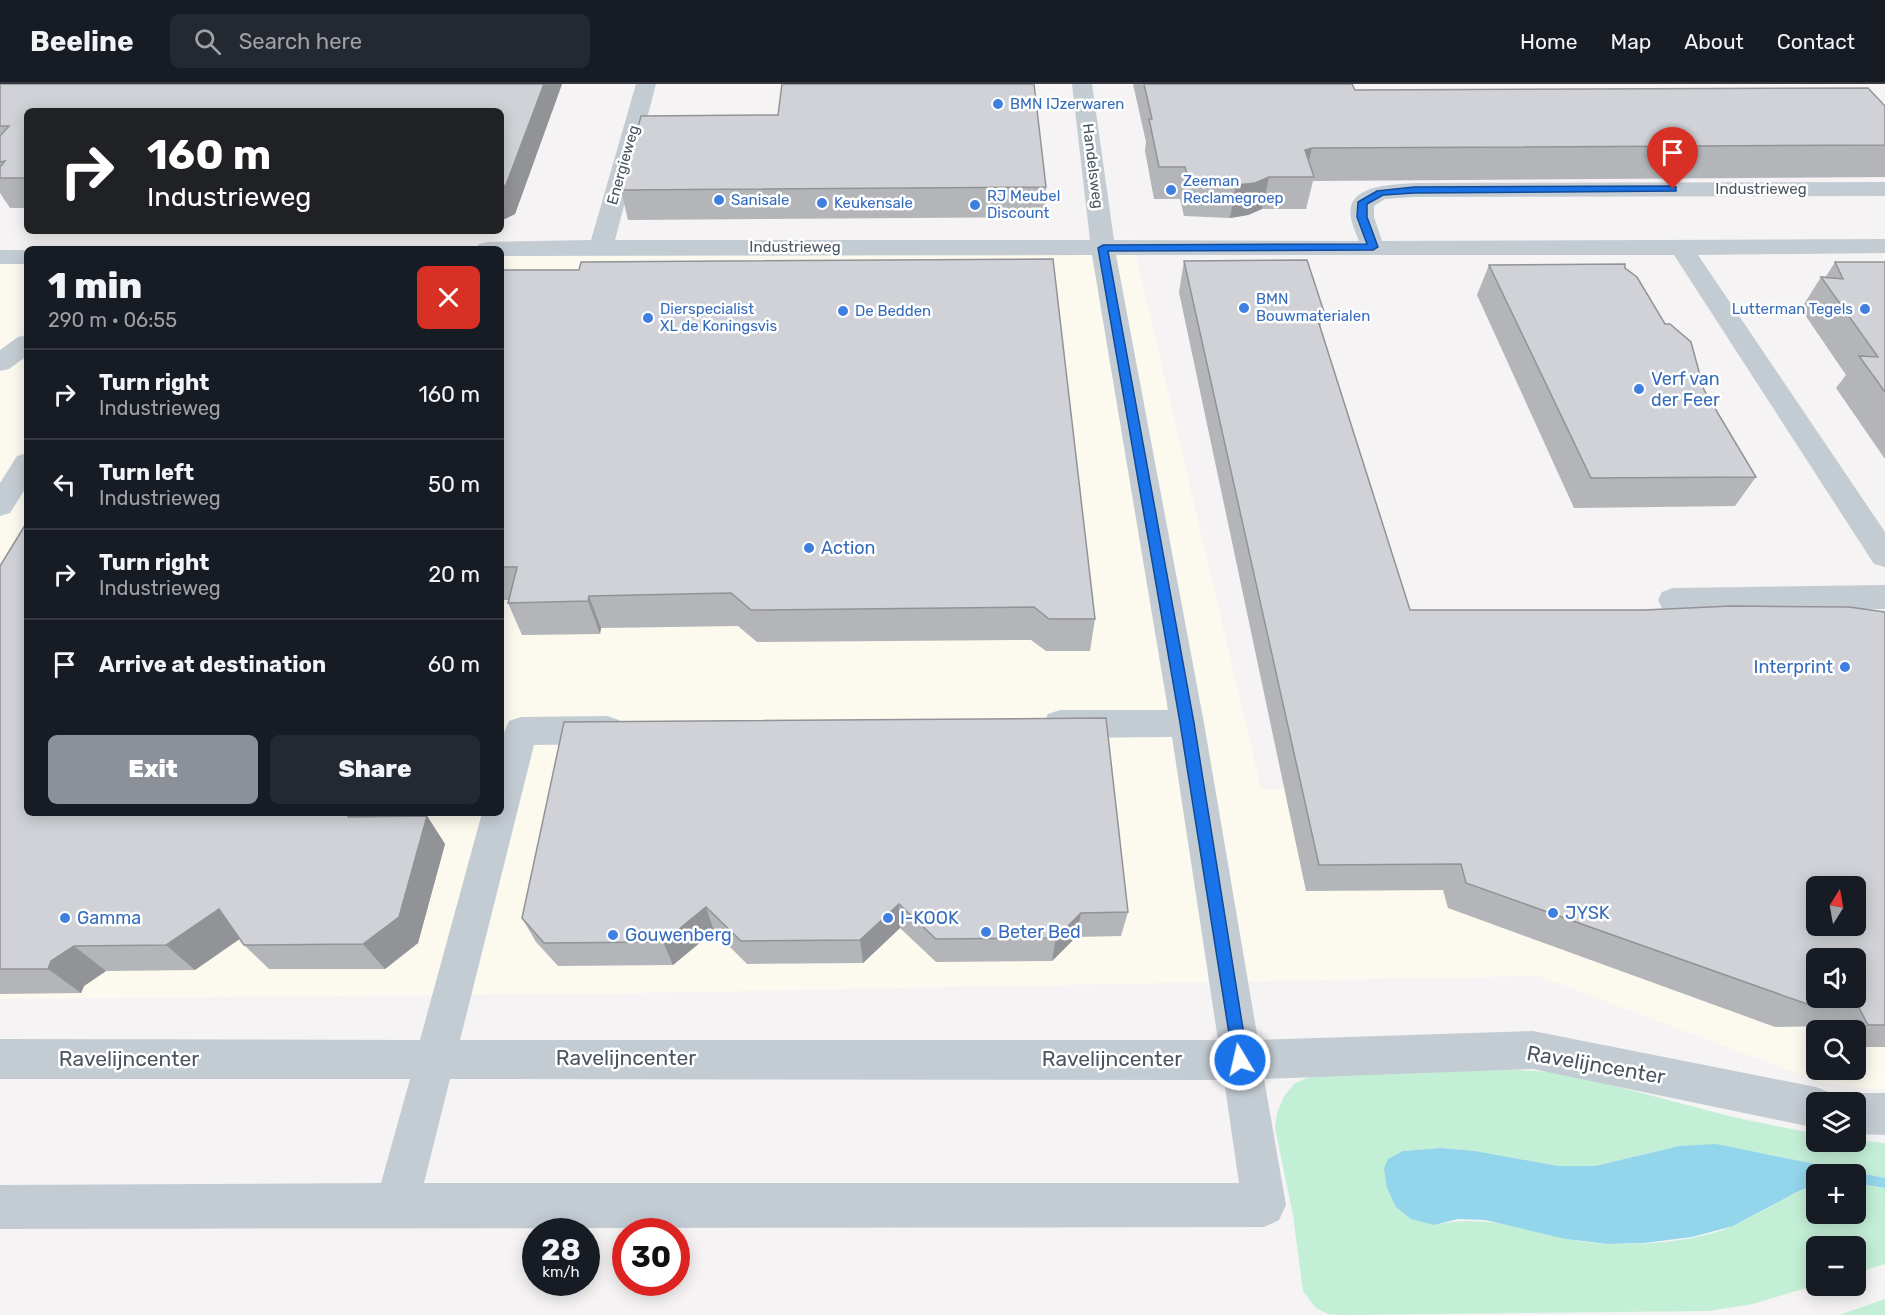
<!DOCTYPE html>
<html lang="en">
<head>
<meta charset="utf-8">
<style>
  body { margin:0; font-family:Rubik,sans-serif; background:#242831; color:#f1f3f6; height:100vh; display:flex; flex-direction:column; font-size:22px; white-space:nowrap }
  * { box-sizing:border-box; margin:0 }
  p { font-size:20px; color:#9ea1a6 }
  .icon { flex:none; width:33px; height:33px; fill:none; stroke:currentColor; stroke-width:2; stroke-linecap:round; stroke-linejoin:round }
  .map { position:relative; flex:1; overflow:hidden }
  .details { position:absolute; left:24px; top:162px; width:480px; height:570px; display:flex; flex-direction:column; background:#171b24; border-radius:9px; box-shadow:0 3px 15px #0003 }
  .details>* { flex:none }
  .banner { position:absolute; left:24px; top:24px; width:480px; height:126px; border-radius:9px; box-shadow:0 3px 15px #0003; background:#202124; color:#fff; overflow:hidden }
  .needle { width:39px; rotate:11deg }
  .tools { position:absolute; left:1806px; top:792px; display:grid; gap:12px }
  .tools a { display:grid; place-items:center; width:60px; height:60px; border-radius:9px; background:#171b24; box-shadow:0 3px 15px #0003; font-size:30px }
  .speed { position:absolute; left:522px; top:1134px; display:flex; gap:12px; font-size:30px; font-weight:700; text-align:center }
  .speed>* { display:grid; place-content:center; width:78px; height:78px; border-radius:50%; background:#171b24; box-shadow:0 3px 15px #0003; line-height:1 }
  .speed small { font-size:15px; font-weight:400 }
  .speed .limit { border:9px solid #d22; background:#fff; color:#111 }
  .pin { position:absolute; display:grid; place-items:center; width:51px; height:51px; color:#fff; margin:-62px -26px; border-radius:50% 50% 50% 0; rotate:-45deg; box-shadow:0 0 6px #0007 }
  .pin .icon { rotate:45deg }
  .me { position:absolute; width:66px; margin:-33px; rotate:351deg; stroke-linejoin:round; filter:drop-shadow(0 0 4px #0008) }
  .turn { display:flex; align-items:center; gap:21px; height:126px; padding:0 24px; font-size:27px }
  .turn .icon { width:78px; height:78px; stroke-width:2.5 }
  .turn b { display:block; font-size:42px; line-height:51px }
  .round { display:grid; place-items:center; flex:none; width:63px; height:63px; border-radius:9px; background:#242831 }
  .head { display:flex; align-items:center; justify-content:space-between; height:102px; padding:0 24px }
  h1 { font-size:36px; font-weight:800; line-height:45px }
  .primary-button { display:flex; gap:12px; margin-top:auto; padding:12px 24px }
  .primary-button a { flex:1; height:69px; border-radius:9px; background:#8c9099; color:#fff; font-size:24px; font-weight:800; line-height:69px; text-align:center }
  .primary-button a+a { background:#242831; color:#f1f3f6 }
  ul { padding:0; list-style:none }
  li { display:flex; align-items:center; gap:18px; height:90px; padding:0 24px; border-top:2px solid #363941 }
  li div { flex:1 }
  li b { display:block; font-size:22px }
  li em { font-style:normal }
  header { display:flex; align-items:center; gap:36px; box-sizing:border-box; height:84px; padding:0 30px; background:#171b24; border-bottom:2px solid #363941 }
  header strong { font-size:28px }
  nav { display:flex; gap:33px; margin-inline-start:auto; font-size:21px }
  .search { width:420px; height:54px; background:#242831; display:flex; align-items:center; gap:15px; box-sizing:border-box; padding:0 21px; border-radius:9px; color:#9ea1a6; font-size:22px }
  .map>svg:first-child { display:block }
  .commercial { fill:#fcf9ef; fill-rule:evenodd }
  .green { fill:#c4efd7 }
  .water { fill:#93d5eb }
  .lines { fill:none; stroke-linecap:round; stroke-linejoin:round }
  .minor { fill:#c4ccd3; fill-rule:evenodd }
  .wall { fill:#b3b5b9 }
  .shaded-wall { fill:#929396 }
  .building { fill:#d0d2d7; stroke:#929396; stroke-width:1.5; fill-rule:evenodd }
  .route { fill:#1a73e8; stroke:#114b97; stroke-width:1.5 }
  .shop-dot { fill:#3f7fe0; stroke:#fff; stroke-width:2 }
  .labels { text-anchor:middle; stroke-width:5; stroke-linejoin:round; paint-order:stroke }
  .far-shop-label { font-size:15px; fill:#366cbe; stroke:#fff; text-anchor:start }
  .far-street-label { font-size:15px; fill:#4b5560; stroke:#fff }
  .shop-label { font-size:18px; fill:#366cbe; stroke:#fff; text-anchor:start }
  .near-street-label { font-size:21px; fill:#4b5560; stroke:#fff }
</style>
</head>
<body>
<header>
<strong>Beeline</strong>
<div class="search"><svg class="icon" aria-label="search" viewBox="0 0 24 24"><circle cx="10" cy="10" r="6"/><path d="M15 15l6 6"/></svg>Search here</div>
<nav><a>Home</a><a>Map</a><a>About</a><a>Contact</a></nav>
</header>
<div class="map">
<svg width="1885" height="1231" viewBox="0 0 1885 1231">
  <rect width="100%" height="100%" fill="#f5f3f3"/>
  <!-- commercial -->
  <path class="commercial" d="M1132,155L1261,705L1885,704V1006L1822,999L1539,892L587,910L0,915V180L27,179V729H501V169ZM1816,802H1856V842H1816ZM1816,874H1856V914H1816ZM1816,946H1856V986H1816Z"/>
  <!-- green -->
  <g class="green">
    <path d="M1520,986L1565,989L1733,1033L1816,1050V1058H1856V1056L1885,1059V1094L1771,1071L1679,1062L1595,1082H1558L1475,1067L1441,1064L1403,1067L1434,1141C1498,1126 1547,1158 1609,1160C1646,1161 1701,1157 1735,1141C1763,1128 1788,1111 1816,1100V1130H1856V1099L1885,1104V1180L1856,1189V1162H1816V1201L1753,1220L1708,1227L1341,1231L1328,1230L1316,1224L1303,1207L1293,1131L1275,1044L1277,1029L1284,1012L1294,1000L1319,988Z"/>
    <path d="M1885,1215V1231H1839Z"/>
  </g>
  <!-- water -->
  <path class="water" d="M1716,1060L1885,1094V1104L1856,1099V1090H1816V1100L1799,1107L1733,1142L1692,1153L1644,1159L1608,1160L1566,1155L1485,1136L1458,1135L1434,1141L1411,1135L1396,1123L1387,1104L1384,1084L1388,1075L1403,1067L1441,1064L1475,1067L1558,1082H1595L1679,1062Z"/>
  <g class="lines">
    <!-- minor -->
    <g class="minor">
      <path d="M636,0H656L615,156H1090L1072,0H1092L1114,156L1359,157C1356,149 1352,141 1351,134C1345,100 1392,101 1414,99L1885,98V112L1414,113L1385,115L1374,122V133L1382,157L1885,155V169L1698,171L1885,448V483L1874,480L1674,171H1116L1204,639L1258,956L1533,947L1816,1003L1831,1009L1834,1018H1816V1044L1533,985L1264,995L1286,1121L1279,1136L1264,1143L0,1145V1101L381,1099L410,995H0V955L420,956L482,729H501C501,699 495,664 509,637L521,633L607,632L619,636L624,646L619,656L607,660L534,661L460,956H1218L1172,653L1060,654L1048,650L1043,640L1048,630L1060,626H1168L1092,171L501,172V165H475L479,160L487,158L591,156ZM450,995L1224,996L1239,1099H424Z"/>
      <rect x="0" y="166" width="27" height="14"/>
      <path d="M27,251V272L9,285L0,287V266L18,253Z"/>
      <path d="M27,369V402L10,429L0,432V399L17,372Z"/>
      <path d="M1885,501V525L1673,528L1662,524L1658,516L1662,508L1673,504Z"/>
      <path d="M1856,1009H1885V1051L1856,1050V1018H1840L1841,1015Z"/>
    </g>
  </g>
  <!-- wall -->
  <g class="wall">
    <path d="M0,0H562L515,130L501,136V27H27V124H10L0,109Z"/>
    <path d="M1133,0H1352L1355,6L1885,22V93L1313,97L1306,125H1262L1248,131L1230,134L1184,132L1180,115H1154L1145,67L1146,58Z"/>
    <path d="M1046,103L1044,133L628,136L621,106Z"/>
    <path d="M1184,177L1324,228L1320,243L1410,526L1885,528V963H1856V946H1826L1824,942L1775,943L1448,824L1443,806L1306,807L1179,208Z"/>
    <path d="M1835,178H1885V375L1836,304L1846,291L1801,225L1821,193L1825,194Z"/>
    <path d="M1489,181L1625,184L1704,306L1756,393L1735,422L1574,424L1477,211Z"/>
    <path d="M501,186L1095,535L1090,567H1046L1031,556L757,558L738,542L601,544L600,550L522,551L508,519V516H501Z"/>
    <path d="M0,482L27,729H378L377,733L427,732L445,760L418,859L385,885H269L244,861L240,855L195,886L106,887L84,902L81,909L0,910Z"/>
    <path d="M564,638L1128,828L1121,852L1076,853L1052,877L936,878L900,844L863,879L747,880L714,847L673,881L558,882L536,858L522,834Z"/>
  </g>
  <!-- shaded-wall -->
  <g class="shaded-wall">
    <path d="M544,0H562L515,130L503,136L501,131V103Z"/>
    <path d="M1312,64L1305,93V66Z"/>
    <path d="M1269,93L1262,125L1248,131L1230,134L1236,101Z"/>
    <path d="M589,512L601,544L600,550L588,517Z"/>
    <path d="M349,729H378L368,760L348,733Z"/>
    <path d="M427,732L445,760L418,859L385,885L363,860Z"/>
    <path d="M899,820L900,844L863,879L860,856Z"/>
    <path d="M706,823L714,847L673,881L663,858Z"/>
    <path d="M219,825L245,851L195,886L166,861Z"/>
    <path d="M1081,829L1076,853L1052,877L1056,854Z"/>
    <path d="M74,862L106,887L84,902L81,909L48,885L51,877Z"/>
  </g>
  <!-- building -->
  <g class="building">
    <path d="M0,0H544L506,101L501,103V27H27V94H0V83L5,77L0,78V52L9,42H0Z"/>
    <path d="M782,0H1034L1046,103L621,106L641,32L778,31Z"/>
    <path d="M1144,0H1352L1355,6L1868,4L1885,22V61L1312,64L1305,66L1314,93H1269L1255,99L1236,101L1189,99L1185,83H1159L1149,35H1152Z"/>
    <path d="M1053,175L1095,535H1049L1034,523L751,526L731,509L589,512L588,517L508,519L517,483H501V186H579L581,178Z"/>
    <path d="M1307,176L1324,228L1315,227L1410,526H1644L1732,522L1849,523L1885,528V941H1868L1857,920H1807L1466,799L1461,780L1319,781L1184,177ZM1816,802H1856V842H1816ZM1816,874H1856V914H1816Z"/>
    <path d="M1835,178H1885V308L1859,272L1878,273L1821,193L1843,195Z"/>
    <path d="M1625,180V184L1637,193L1665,240H1670L1691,258L1704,306L1756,393L1591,394L1489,181Z"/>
    <path d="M27,438V729H349L348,733L427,732L399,833L363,860L244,861L219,825L166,861L74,862L51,877L48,885H0V482Z"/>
    <path d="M1106,634L1128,828L1081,829L1056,854L936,855L899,820L860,856L741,857L706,823L663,858L544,859L522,834L564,638Z"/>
  </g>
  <!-- route -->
  <path class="route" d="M1673,102L1676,103V107L1414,109L1383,111L1367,120V133L1378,163L1373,166L1108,167L1194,639L1248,976L1246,981L1240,984L1234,981L1180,639L1098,164L1103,161L1367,160L1357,133L1358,118L1377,107L1414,103Z"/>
  <!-- markers -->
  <g class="shop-dot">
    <circle cx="998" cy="20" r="6"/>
    <circle cx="1171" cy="106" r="6"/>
    <circle cx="719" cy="116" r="6"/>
    <circle cx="822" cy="119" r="6"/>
    <circle cx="975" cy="121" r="6"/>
    <circle cx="1244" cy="224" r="6"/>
    <circle cx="1865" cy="225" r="6"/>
    <circle cx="843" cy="227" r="6"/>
    <circle cx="648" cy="234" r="6"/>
    <circle cx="1639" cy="305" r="6"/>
    <circle cx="809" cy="464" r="6"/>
    <circle cx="1845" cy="583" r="6"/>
    <circle cx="1553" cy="829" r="6"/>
    <circle cx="65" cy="834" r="6"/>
    <circle cx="888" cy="834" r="6"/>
    <circle cx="986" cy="848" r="6"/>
    <circle cx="613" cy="851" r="6"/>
  </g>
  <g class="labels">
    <!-- far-shop labels -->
    <g class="far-shop-label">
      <text x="1010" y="25">BMN IJzerwaren</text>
      <text x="1183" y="102">Zeeman<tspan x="1183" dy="17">Reclamegroep</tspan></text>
      <text x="987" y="117">RJ Meubel<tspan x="987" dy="17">Discount</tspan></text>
      <text x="731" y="121">Sanisale</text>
      <text x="834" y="124">Keukensale</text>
      <text x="1256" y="220">BMN<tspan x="1256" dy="17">Bouwmaterialen</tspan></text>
      <text x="660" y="230">Dierspecialist<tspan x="660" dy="17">XL de Koningsvis</tspan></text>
      <text x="1853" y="230" text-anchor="end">Lutterman Tegels</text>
      <text x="855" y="232">De Bedden</text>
    </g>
    <!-- far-street labels -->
    <g class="far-street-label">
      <text transform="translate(623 81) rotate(-74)" y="5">Energieweg</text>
      <text transform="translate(1093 82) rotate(83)" y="5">Handelsweg</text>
      <text x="1761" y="110">Industrieweg</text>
      <text x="795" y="168">Industrieweg</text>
    </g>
    <!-- shop labels -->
    <g class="shop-label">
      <text x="1651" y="301">Verf van<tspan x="1651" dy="21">der Feer</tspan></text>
      <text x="821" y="470">Action</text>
      <text x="1833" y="589" text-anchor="end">Interprint</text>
      <text x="1565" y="835">JYSK</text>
      <text x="77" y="840">Gamma</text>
      <text x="900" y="840">I-KOOK</text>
      <text x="998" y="854">Beter Bed</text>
      <text x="625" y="857">Gouwenberg</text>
    </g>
    <!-- near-street labels -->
    <g class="near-street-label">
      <text x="626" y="981">Ravelijncenter</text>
      <text x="129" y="982">Ravelijncenter</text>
      <text x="1112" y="982">Ravelijncenter</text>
      <text transform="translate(1596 981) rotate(10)" y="7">Ravelijncenter</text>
    </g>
  </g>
</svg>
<div class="tools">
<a><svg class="needle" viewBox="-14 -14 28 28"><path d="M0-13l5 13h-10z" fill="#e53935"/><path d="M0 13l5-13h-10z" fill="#9ea1a6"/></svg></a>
<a><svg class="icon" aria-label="sound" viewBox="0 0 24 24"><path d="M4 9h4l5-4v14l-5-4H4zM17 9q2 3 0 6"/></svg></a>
<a><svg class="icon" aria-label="search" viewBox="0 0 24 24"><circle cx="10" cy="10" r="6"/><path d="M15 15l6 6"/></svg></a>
<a><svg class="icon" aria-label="layers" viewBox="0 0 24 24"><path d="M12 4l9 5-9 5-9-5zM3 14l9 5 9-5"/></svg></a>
<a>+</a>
<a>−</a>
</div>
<div class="speed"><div>28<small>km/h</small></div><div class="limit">30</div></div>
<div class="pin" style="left:1673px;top:105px;background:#d93025"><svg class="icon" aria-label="arrive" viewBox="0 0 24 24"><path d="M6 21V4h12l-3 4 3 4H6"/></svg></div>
<svg class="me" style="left:1240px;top:976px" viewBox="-20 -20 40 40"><circle r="17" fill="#1a73e8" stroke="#fff" stroke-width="3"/><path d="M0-11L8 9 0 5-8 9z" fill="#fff"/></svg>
<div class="banner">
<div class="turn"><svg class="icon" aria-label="right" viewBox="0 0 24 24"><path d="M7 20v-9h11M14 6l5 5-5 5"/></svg><div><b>160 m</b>Industrieweg</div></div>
</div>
<section class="details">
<div class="head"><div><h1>1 min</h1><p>290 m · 06:55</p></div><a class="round" style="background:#d93025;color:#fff"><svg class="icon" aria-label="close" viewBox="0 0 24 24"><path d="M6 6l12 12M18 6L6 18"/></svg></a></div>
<ul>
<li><svg class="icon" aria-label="right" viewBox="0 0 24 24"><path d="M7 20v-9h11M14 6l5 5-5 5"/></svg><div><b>Turn right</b><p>Industrieweg</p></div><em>160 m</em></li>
<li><svg class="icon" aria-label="left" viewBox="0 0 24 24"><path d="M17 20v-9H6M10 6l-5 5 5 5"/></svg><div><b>Turn left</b><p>Industrieweg</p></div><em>50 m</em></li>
<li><svg class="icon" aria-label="right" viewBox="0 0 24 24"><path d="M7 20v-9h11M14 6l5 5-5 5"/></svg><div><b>Turn right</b><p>Industrieweg</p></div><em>20 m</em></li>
<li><svg class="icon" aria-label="arrive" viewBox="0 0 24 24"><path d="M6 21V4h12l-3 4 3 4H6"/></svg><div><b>Arrive at destination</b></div><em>60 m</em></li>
</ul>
<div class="primary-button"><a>Exit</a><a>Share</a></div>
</section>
</div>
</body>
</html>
